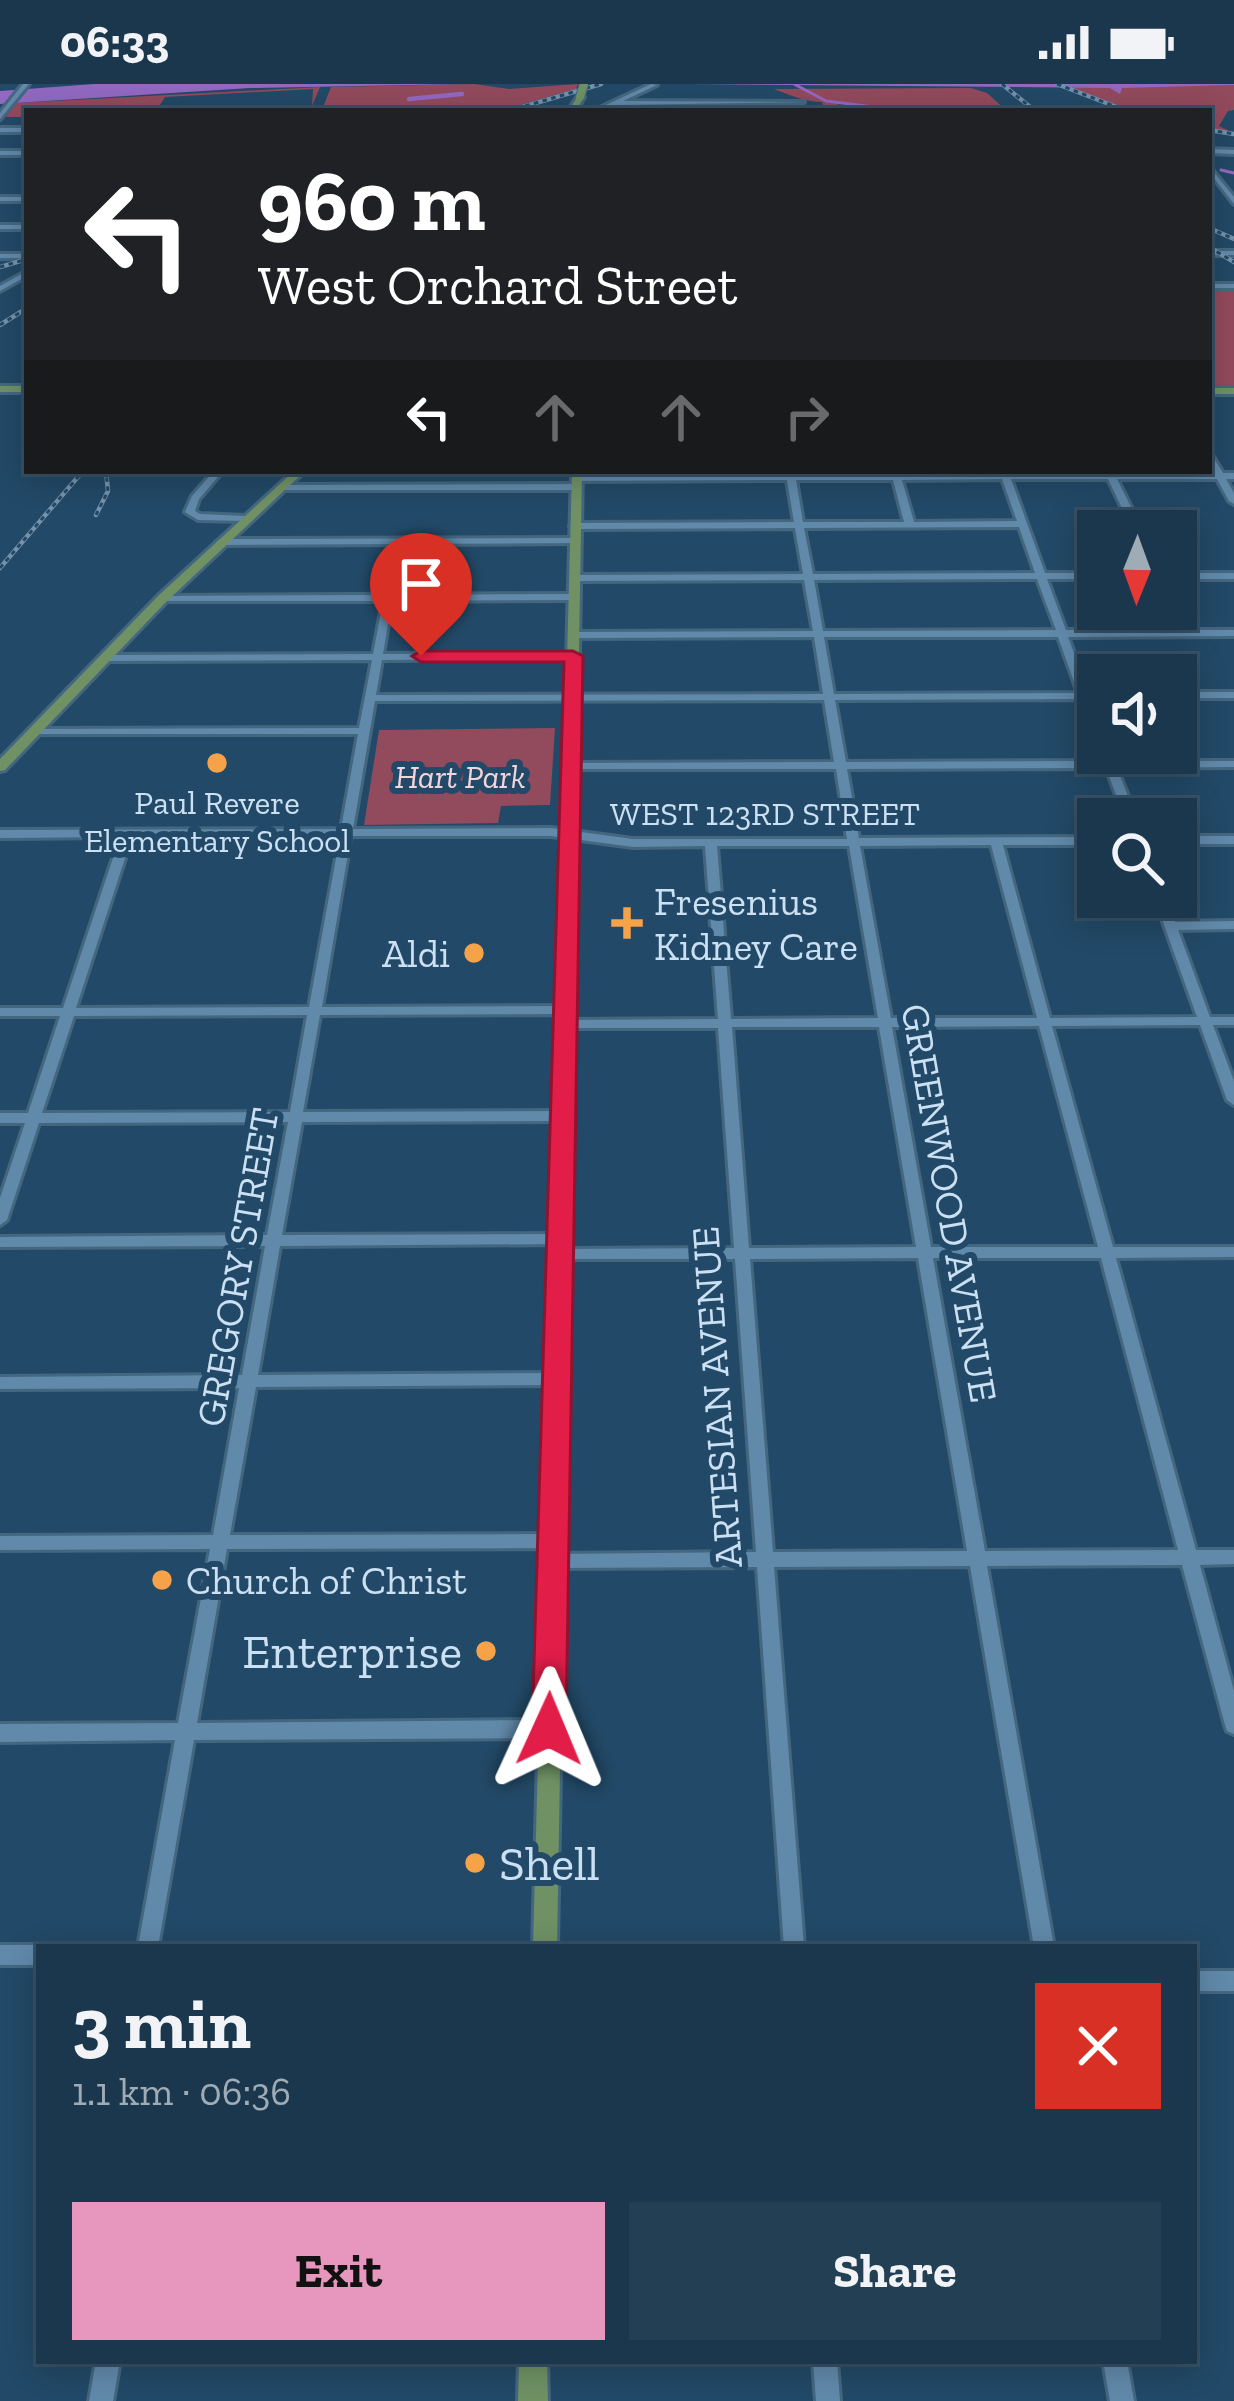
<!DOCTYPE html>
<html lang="en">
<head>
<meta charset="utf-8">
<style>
  body { margin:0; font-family:"Zilla Slab",serif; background:#233f54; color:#f1f3f6; height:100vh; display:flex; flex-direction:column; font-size:45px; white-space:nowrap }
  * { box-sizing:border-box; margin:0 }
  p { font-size:39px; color:#9facb6 }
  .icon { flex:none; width:66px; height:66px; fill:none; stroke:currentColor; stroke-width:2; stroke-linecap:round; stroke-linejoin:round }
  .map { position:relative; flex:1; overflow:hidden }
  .details { position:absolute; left:36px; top:1860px; width:1161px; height:420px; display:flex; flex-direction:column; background:#1a374d; border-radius:0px; box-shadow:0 6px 30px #0003,0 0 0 3px #385165 }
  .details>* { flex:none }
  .guide { position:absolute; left:24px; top:24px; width:1188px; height:366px; border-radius:0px; box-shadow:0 6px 30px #0003,0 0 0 3px #385165; background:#202124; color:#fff; overflow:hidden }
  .needle { width:78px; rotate:181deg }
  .fabs { position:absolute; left:1077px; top:426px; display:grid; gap:24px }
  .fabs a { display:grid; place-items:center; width:120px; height:120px; border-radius:0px; background:#1a374d; box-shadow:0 6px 30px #0003,0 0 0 3px #385165; font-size:60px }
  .pin { position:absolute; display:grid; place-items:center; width:102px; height:102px; color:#fff; margin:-123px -51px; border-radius:50% 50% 50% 0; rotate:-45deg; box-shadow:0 0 12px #0007 }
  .pin .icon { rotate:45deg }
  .me { position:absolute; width:132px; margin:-66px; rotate:1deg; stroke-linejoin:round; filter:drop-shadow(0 0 9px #0008) }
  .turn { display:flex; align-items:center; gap:42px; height:252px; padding:0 36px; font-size:54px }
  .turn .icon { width:156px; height:156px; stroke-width:2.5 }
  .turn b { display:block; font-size:84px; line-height:102px }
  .lanes { display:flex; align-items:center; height:114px; padding:0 36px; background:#0003; justify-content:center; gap:60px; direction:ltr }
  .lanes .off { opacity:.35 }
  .round { display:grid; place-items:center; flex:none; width:126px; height:126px; border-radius:0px; background:#233f54 }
  .overview { display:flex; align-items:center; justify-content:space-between; height:204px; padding:0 36px }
  h1 { font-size:72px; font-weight:800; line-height:90px }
  .primary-button { display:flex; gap:24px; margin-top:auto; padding:24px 36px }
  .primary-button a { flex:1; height:138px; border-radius:0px; background:#e797bd; color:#111; font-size:48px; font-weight:800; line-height:138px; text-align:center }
  .primary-button a+a { background:#233f54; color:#f1f3f6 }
  .status { display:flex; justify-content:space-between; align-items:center; height:84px; padding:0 60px; background:#1a374d; direction:ltr }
  .status svg { height:33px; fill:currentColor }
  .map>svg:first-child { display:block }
  .green { fill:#924a5d }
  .water { fill:#9268c1 }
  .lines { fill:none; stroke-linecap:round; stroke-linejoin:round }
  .stream { stroke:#9268c1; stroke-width:3 }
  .canal { stroke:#9268c1; stroke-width:4.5 }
  .minor-casing { stroke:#446780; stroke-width:6 }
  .major-casing { stroke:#446780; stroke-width:6 }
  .minor { fill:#6189aa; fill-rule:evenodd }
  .major { fill:#6f9164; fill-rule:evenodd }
  .rail-casing { stroke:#7492ab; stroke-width:4.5 }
  .rail { stroke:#224967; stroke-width:3; stroke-dasharray:4.5; stroke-linecap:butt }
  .major-bridge-casing { stroke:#446780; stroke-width:10; stroke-linecap:butt }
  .major-bridge { stroke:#6f9164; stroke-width:8 }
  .route { fill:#e11d48; stroke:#92132f; stroke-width:3 }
  .poi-dot { fill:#f6a248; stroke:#224967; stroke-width:4.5 }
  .labels { text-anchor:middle; stroke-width:12; stroke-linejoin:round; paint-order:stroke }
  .far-park-label { font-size:33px; font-style:italic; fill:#f2d5da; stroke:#224967 }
  .far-poi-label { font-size:33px; fill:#cbe0f2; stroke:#224967 }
  .far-street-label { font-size:33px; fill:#cbe0f2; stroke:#224967 }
  .poi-label { font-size:39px; fill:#cbe0f2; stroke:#224967; text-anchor:start }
  .street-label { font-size:39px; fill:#cbe0f2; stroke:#224967 }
  .near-poi-label { font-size:48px; fill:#cbe0f2; stroke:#224967; text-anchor:end }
</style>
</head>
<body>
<div class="status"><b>06:33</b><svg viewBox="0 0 49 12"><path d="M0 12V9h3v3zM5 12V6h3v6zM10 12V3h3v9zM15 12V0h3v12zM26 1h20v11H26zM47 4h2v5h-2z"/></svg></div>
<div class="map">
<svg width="1234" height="2317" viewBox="0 0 1234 2317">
  <rect width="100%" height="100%" fill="#224967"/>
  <!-- green -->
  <g class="green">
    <path d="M474,0L509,5L578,0L576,5L499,27L323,23L331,3Z"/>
    <path d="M1234,1V26L1228,27L1219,42L1234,49L1209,44V27H1133L1069,3Z"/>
    <path d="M320,3L312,22L313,5L165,13L156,27H27V33H6L16,19Z"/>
    <path d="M971,4L987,9L1007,27H897L841,19L825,27L822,18C806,18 789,11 774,5Z"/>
    <rect x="1209" y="205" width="25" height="98"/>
    <path d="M555,644L550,721L501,722L498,739L364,741L379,646Z"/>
  </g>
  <!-- water -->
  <g class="water">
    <path d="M94,0H467L250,4L0,20V7Z"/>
    <path d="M692,0H1234V1L1122,4L1120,10L1110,4Z"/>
  </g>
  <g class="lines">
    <!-- stream -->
    <g class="stream">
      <path d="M794,0L826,17L906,27"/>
      <path d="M1221,86L1234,89"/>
    </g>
    <!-- canal -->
    <path class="canal" d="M409,15L462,10"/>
    <defs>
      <g id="minor">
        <path d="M23,0H29L0,35V29Z"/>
        <path d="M651,0L657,1L623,17L804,18L615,21L601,27H593Z"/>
        <path d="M162,25H395L398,27H159Z"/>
        <rect x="0" y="44" width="27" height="4"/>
        <path d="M1209,65L1234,66V70L1209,69Z"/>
        <rect x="0" y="67" width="27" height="4"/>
        <path d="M1209,82L1234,113V120L1209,88Z"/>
        <rect x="0" y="113" width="27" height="4"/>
        <rect x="0" y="141" width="27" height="4"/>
        <rect x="1209" y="167" width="25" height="4"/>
        <rect x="0" y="170" width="27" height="4"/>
        <path d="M27,187V192L0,207V202Z"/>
        <rect x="1209" y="200" width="25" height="4"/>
        <path d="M1209,370L1212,371L1223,389H1234V395H1226L1234,409V420L1229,417L1217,395H1117L1143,447H1133L1108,395H1011L1045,489H1098V495H1047L1066,546H1234V552L1068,553L1089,609H1098V615H1091L1098,633V651L1093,648L1081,615L835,616L846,678L1103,677L1100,669H1112L1115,677H1234V683L1117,684L1137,735H1125L1106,684L847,685L859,754L1098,753V761H1003L1050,934L1197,933L1154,813H1166L1175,838L1234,837V845L1178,846L1210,933H1234V941H1213L1234,997V1021L1227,1016L1200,941L1052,942L1113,1163H1234V1173L1116,1174L1196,1466H1234V1480L1200,1481L1234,1607V1650L1227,1647L1225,1641L1182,1481L987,1482L1054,1863H1034L970,1482L774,1483L804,1863H784L757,1483L553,1484L547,1482L544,1477L547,1472L553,1470L756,1468L735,1175H561L553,1170L561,1165L734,1164L718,944H563L556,940L563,936L718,935L705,762L633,763L551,752H351L322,923L564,922L571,926L564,930L320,931L303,1028L562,1027L569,1032L562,1037L302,1038L282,1151L561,1150L568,1155L561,1160L280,1162L258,1291L558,1289L564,1291L566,1295L564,1299L558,1301L256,1303L230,1451L554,1450L560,1452L563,1457L560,1462L554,1464L227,1465L197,1639L549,1636L556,1639L558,1645L556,1651L549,1654L194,1656L158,1863H138L175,1656L0,1658V1640L178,1639L210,1465L0,1466V1452L213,1451L239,1304L0,1305V1293L242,1291L265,1162L0,1163V1153L267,1151L288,1038L39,1039L7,1136L0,1141V1114L25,1039H0V1029H28L60,932H0V924H63L120,753L0,754V746L341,745L358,650H37L33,649V645L359,644L372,576L108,577L103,574L108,571L373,570L383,517H159V513L162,512L574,510L579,513L574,516L392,517L383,570L573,569L578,572L573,575L382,576L376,611L823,610L814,553L574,554L569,551L574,548L813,547L804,496L575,497L570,494L575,491L803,490L795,444L575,445L570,442L575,439L794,438L787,396L576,397L572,394L573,392L786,391V387H794L795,391L891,390V387H899L900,390H1000L999,387H1007L1009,390H1106L1105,387H1113L1115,390L1214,389L1209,381ZM1002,395L1017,437L914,438L902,396ZM796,396H893L904,438H803ZM1019,443L1035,489L813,490L804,444ZM1037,495L1056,546L823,547L814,496ZM824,553H1058L1078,609L834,610ZM824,616L834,678L570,679L564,682L570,685H836L847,755H633L551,744L353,745L375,617ZM340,752L309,923L76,924L132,753ZM991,761L1037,934H891L860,762ZM717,762H849L878,934L731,935ZM307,931L290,1028L42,1029L74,932ZM1039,942L1098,1163H931L892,943ZM732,943H879L916,1163L749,1164ZM918,1174L967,1467L773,1468L750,1175ZM933,1174H1101L1178,1466L985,1467Z"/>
        <path d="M214,387H223L199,415L195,427L200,430L245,432L248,433V437L198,436L185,428L192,412Z"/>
        <path d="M281,401L576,400L580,403L576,406H278L277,404Z"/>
        <path d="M575,454L580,457L578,459L221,461L216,458L221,455Z"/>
        <rect x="1176" y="489" width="58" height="6"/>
        <rect x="1176" y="608" width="58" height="6"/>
        <rect x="1176" y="752" width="58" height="8"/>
        <path d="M0,1861H39L44,1863H39V1881H0Z"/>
        <rect x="1194" y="1887" width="40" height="20"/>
        <path d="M96,2277H120L113,2317H89Z"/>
        <path d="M813,2277H837L840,2317H816Z"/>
        <path d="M1103,2277H1127L1134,2317H1110Z"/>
      </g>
      <g id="major">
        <path d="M578,12L584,13L576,27H568Z"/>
        <rect x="0" y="302" width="27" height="6"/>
        <rect x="1209" y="304" width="25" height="6"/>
        <path d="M294,387H305L166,518L5,686L0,687V675L158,512Z"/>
        <path d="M572,387H582L557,1863H533Z"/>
        <path d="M519,2277H547L548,2317H518Z"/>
      </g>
    </defs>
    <!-- minor casing -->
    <use href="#minor" class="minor-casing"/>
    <!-- major casing -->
    <use href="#major" class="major-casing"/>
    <!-- minor -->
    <use href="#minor" class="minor"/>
    <!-- major -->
    <use href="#major" class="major"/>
    <defs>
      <g id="rail">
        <path d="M1002,0L1035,27"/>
        <path d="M1057,0L1127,27"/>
        <path d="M508,27L601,0"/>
        <path d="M1209,46L1234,50"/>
        <path d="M1209,144L1234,155"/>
        <path d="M1209,163L1234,178"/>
        <path d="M0,183L27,175"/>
        <path d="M0,241L27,224"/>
        <path d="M96,431L108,407L106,387"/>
        <path d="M0,484L83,387"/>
      </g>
    </defs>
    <!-- rail casing -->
    <use href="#rail" class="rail-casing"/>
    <!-- rail -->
    <use href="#rail" class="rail"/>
    <defs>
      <path id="major-bridge" d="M580,13L584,0"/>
    </defs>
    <!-- major-bridge casing -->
    <use href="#major-bridge" class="major-bridge-casing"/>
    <!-- major-bridge -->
    <use href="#major-bridge" class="major-bridge"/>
  </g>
  <!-- route -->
  <path class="route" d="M573,567L583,572L566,1645L561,1656L549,1661L537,1656L532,1645L564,578H421L412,572L421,567Z"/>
  <!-- markers -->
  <g class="poi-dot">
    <circle cx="217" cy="679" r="12"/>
    <path d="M621 821h12v12h12v12h-12v12h-12v-12h-12v-12h12z"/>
    <circle cx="474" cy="869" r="12"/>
    <circle cx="162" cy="1496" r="12"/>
    <circle cx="486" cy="1567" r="12"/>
    <circle cx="475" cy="1779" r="12"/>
  </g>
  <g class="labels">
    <!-- far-park labels -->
    <g class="far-park-label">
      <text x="460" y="704">Hart Park</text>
    </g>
    <!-- far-poi labels -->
    <g class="far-poi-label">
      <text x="217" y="730">Paul Revere<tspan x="217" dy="38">Elementary School</tspan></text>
    </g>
    <!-- far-street labels -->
    <g class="far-street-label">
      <text x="765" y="741">WEST 123RD STREET</text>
    </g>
    <!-- poi labels -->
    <g class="poi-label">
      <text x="654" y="831">Fresenius<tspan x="654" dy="45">Kidney Care</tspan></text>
      <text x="450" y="883" text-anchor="end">Aldi</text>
      <text x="186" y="1510">Church of Christ</text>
    </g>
    <!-- street labels -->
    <g class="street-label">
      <text transform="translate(950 1119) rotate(80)" y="14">GREENWOOD AVENUE</text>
      <text transform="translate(237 1183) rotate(-80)" y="14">GREGORY STREET</text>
      <text transform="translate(716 1313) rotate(-94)" y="14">ARTESIAN AVENUE</text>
    </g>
    <!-- near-poi labels -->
    <g class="near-poi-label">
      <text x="462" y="1584">Enterprise</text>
      <text x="499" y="1796" text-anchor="start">Shell</text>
    </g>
  </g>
</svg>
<div class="fabs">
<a><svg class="needle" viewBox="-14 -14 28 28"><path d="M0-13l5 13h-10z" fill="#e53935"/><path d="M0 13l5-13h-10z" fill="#9facb6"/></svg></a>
<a><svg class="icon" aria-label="sound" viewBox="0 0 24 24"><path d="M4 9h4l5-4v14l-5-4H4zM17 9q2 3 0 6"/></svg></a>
<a><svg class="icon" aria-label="search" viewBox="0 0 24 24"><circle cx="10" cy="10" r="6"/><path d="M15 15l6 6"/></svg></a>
</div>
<div class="pin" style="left:421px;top:572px;background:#d93025"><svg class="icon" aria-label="arrive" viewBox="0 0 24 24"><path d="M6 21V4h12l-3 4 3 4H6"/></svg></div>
<svg class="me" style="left:549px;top:1645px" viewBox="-20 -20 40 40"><path d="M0-17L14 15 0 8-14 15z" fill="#e11d48" stroke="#fff" stroke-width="4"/></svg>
<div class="guide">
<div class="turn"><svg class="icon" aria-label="left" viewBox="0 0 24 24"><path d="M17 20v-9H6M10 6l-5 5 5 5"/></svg><div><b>960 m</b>West Orchard Street</div></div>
<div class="lanes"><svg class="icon" aria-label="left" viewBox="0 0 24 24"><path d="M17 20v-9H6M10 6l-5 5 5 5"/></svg><svg class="icon off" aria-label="ahead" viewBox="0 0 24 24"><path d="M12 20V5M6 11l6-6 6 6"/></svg><svg class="icon off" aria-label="ahead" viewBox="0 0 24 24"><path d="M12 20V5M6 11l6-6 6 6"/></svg><svg class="icon off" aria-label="right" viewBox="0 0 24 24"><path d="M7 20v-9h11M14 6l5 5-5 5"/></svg></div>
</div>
<section class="details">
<div class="overview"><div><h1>3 min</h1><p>1.1 km · 06:36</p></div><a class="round" style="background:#d93025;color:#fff"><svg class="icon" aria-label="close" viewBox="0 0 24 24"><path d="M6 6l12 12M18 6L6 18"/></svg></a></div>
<div class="primary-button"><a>Exit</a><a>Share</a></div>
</section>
</div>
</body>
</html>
